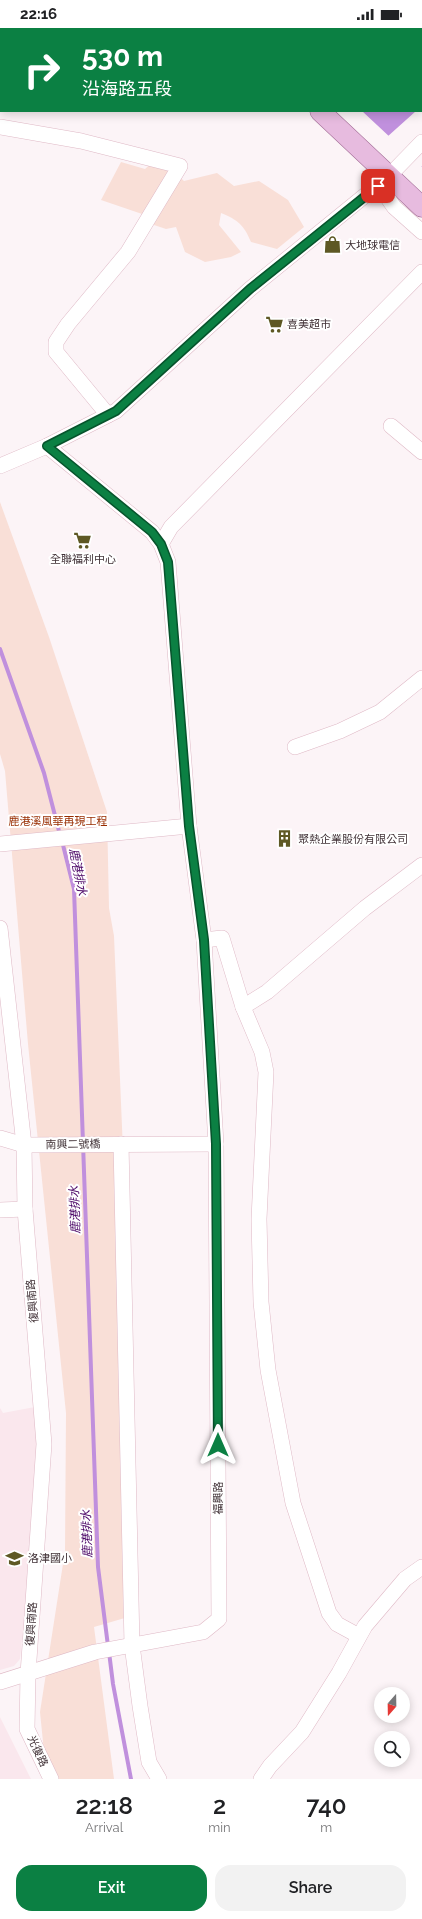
<!DOCTYPE html>
<html lang="en">
<head>
<meta charset="utf-8">
<style>
  body { margin:0; font-family:Raleway,"Noto Sans TC",sans-serif; background:#f2f2f2; color:#202124; height:100vh; display:flex; flex-direction:column; font-size:15px; white-space:nowrap }
  * { box-sizing:border-box; margin:0 }
  p { font-size:13px; color:#757577 }
  .icon { flex:none; width:22px; height:22px; fill:none; stroke:currentColor; stroke-width:2; stroke-linecap:round; stroke-linejoin:round }
  .map { position:relative; height:1751px; overflow:hidden }
  .details { display:flex; flex-direction:column; background:#fff; flex:1 }
  .details>* { flex:none }
  .top-card { position:absolute; left:0px; top:0px; width:422px; height:84px; box-shadow:0 2px 10px #0003; background:#0b8043; color:#fff; overflow:hidden }
  .needle { width:26px; rotate:200deg }
  .fabs { position:absolute; left:374px; top:1659px; display:grid; gap:8px }
  .fabs a { display:grid; place-items:center; width:36px; height:36px; border-radius:50%; background:#fff; box-shadow:0 2px 10px #0003; font-size:20px }
  .pin { position:absolute; display:grid; place-items:center; width:34px; height:34px; color:#fff; margin:-17px; border-radius:8px; box-shadow:0 2px 6px #0006 }
  .me { position:absolute; width:44px; margin:-22px; rotate:0deg; stroke-linejoin:round; filter:drop-shadow(0 0 3px #0008) }
  .turn { display:flex; align-items:center; gap:14px; height:84px; padding:0 16px; font-size:18px }
  .turn .icon { width:52px; height:52px; stroke-width:2.5 }
  .turn b { display:block; font-size:28px; line-height:34px }
  .eta { display:flex; justify-content:space-evenly; align-items:center; height:68px; text-align:center }
  .eta b { font-size:24px; font-weight:600; line-height:28px }
  .button { display:flex; gap:8px; margin-top:auto; padding:8px 16px }
  .button a { flex:1; height:46px; border-radius:16px; background:#0b8043; color:#fff; font-size:16px; font-weight:600; line-height:46px; text-align:center }
  .button a+a { background:#f2f2f2; color:#202124 }
  .status { display:flex; justify-content:space-between; align-items:center; height:28px; padding:0 20px; background:#fff; direction:ltr }
  .status svg { height:11px; fill:currentColor }
  .map>svg:first-child { display:block }
  .built { fill:#fae7ed }
  .green { fill:#f9dfd7 }
  .water { fill:#c090dd }
  .pier { fill:#fcf4f7 }
  .lines { fill:none; stroke-linecap:round; stroke-linejoin:round }
  .stream { stroke:#c090dd; stroke-width:4 }
  .minor-casing { stroke:#dfb9c6; stroke-width:16 }
  .major-casing { stroke:#a26d96; stroke-width:21 }
  .minor { stroke:#fff; stroke-width:15 }
  .major { stroke:#e7bbdf; stroke-width:20 }
  .route-casing { stroke:#07532c; stroke-width:10 }
  .route { stroke:#0b8043; stroke-width:7 }
  .labels { text-anchor:middle; stroke-width:4; stroke-linejoin:round; paint-order:stroke }
  .poi-label { font-size:11px; fill:#413237; stroke:#fff; text-anchor:start }
  .park-label { font-size:11px; fill:#982d00; stroke:#fff }
  .street-label { font-size:11px; fill:#413237; stroke:#fff }
  .water-label { font-size:12px; font-style:italic; fill:#480264; stroke:#fff }
</style>
</head>
<body>
<div class="status"><b>22:16</b><svg viewBox="0 0 49 12"><path d="M0 12V9h3v3zM5 12V6h3v6zM10 12V3h3v9zM15 12V0h3v12zM26 1h20v11H26zM47 4h2v5h-2z"/></svg></div>
<div class="map">
<svg width="422" height="1751" viewBox="0 0 422 1751">
  <rect width="100%" height="100%" fill="#fcf4f7"/>
  <!-- built -->
  <g class="built">
    <path d="M40,1378V1429L20,1631L14,1638L0,1642V1380L3,1385Z"/>
    <path d="M0,1689L31,1751H0Z"/>
  </g>
  <!-- green -->
  <g class="green">
    <path d="M158,129L184,153L217,145L234,158L259,153L288,172L304,199L277,221L251,214C244,197 238,192 221,185L219,197L241,224L231,229L205,234L185,224L176,199L166,201L142,193L145,187L101,172L121,134L145,141Z"/>
    <path d="M0,474L49,609L107,784L109,880L114,908L133,1361L135,1587L94,1599L114,1751H59L44,1724L40,1684L65,1523L66,1385L28,1016L5,743L0,726Z"/>
  </g>
  <!-- water -->
  <path class="water" d="M273,0H422V139L362,83H421V1Z"/>
  <!-- pier -->
  <path class="pier" d="M422,77V138L420,140L387,109L416,83H421Z"/>
  <g class="lines">
    <!-- stream -->
    <g class="stream">
      <path d="M0,621L44,745L60,807"/>
      <path d="M62,813L74,861L98,1539L108,1618"/>
      <path d="M109,1624L113,1656L131,1751"/>
    </g>
    <defs>
      <g id="minor">
        <path d="M0,99L81,113L180,138L128,224L68,296L56,314V324L108,387"/>
        <path d="M389,148L385,166L394,179L422,204"/>
        <path d="M391,398L422,424"/>
        <path d="M0,438L47,418L116,383L250,261L389,148L422,114"/>
        <path d="M161,516L171,499L422,244"/>
        <path d="M295,719L340,703L380,684L422,650"/>
        <path d="M0,816L189,798"/>
        <path d="M0,900L24,1117L25,1181L44,1416L28,1646L27,1701L51,1751"/>
        <path d="M204,912L222,910L243,979"/>
        <path d="M0,1110L24,1117L216,1116"/>
        <path d="M121,1116L132,1617L140,1678L149,1734L159,1751"/>
        <path d="M0,1182L25,1181"/>
        <path d="M359,1608L337,1596L329,1585L293,1475L268,1342L261,1274L259,1191L266,1044L262,1024L243,979L267,964L365,880L422,837"/>
        <path d="M0,1654L95,1624L203,1604L219,1591L216,1116L204,912L189,798L168,534L161,516L152,504L47,418"/>
        <path d="M261,1751L270,1738L302,1704L339,1645L365,1598L405,1551L422,1539"/>
      </g>
      <g id="major">
        <path d="M231,0L233,1"/>
        <path d="M320,83L422,179"/>
      </g>
    </defs>
    <!-- minor casing -->
    <use href="#minor" class="minor-casing"/>
    <!-- major casing -->
    <use href="#major" class="major-casing"/>
    <!-- minor -->
    <use href="#minor" class="minor"/>
    <!-- major -->
    <use href="#major" class="major"/>
  </g>
  <g class="lines">
    <defs>
      <path id="route" d="M218,1417L216,1116L204,912L189,798L168,534L161,516L152,504L47,418L116,383L250,261L378,158"/>
    </defs>
    <!-- route casing -->
    <use href="#route" class="route-casing"/>
    <!-- route -->
    <use href="#route" class="route"/>
  </g>
  <!-- icons -->
  <defs>
    <symbol id="shop-bare" viewBox="-9 -9 18 18"><path d="M-5-2.5h2.3a2.7 3.5 0 0 1 5.4 0H5L5.5 6h-11ZM-1.5-2.5h3a1.5 2.3 0 0 0-3 0Z" fill="#5e5824" stroke="#fff" stroke-width="2.5" paint-order="stroke"/></symbol>
    <symbol id="supermarket-bare" viewBox="-9 -9 18 18"><path d="M-6-5.5h2.5l.6 2H6L4.5 2H-2.5L-4.4-4H-6ZM-1.5 3.2a1.3 1.3 0 1 0 .1 0ZM3 3.2a1.3 1.3 0 1 0 .1 0Z" fill="#5e5824" stroke="#fff" stroke-width="2.5" paint-order="stroke"/></symbol>
    <symbol id="building-bare" viewBox="-9 -9 18 18"><path d="M-4-6H4V6H1V3H-1V6H-4ZM-2.5-4.3h1.7v1.8h-1.7ZM.8-4.3h1.7v1.8H.8ZM-2.5-1h1.7V.8h-1.7ZM.8-1h1.7V.8H.8Z" fill="#5e5824" stroke="#fff" stroke-width="2.5" paint-order="stroke"/></symbol>
    <symbol id="school-bare" viewBox="-9 -9 18 18"><path d="M0-5L7-2L0 1L-7-2ZM-4 1L0 2.5L4 1V4Q0 6-4 4Z" fill="#5e5824" stroke="#fff" stroke-width="2.5" paint-order="stroke"/></symbol>
  </defs>
  <g fill-rule="evenodd">
    <use href="#shop-bare" x="320" y="204" width="25" height="25"/>
    <use href="#supermarket-bare" x="262" y="284" width="25" height="25"/>
    <use href="#supermarket-bare" x="70" y="500" width="25" height="25"/>
    <use href="#building-bare" x="272" y="798" width="25" height="25"/>
    <use href="#school-bare" x="2" y="1518" width="25" height="25"/>
  </g>
  <g class="labels">
    <!-- poi labels -->
    <g class="poi-label">
      <text x="345" y="221">大地球電信</text>
      <text x="287" y="300">喜美超市</text>
      <text x="83" y="535" text-anchor="middle">全聯福利中心</text>
      <text x="298" y="815">聚熱企業股份有限公司</text>
      <text x="28" y="1534">洛津國小</text>
    </g>
    <!-- park labels -->
    <g class="park-label">
      <text x="58" y="797">鹿港溪風華再現工程</text>
    </g>
    <!-- street labels -->
    <g class="street-label">
      <text transform="translate(73 1116) rotate(-1)" y="4">南興二號橋</text>
      <text transform="translate(32 1273) rotate(-95)" y="4">復興南路</text>
      <text transform="translate(218 1470) rotate(-90)" y="4">福興路</text>
      <text transform="translate(31 1596) rotate(-86)" y="4">復興南路</text>
      <text transform="translate(38 1723) rotate(65)" y="4">光復路</text>
    </g>
    <!-- water labels -->
    <g class="water-label">
      <text transform="translate(78 844) rotate(79)" y="4">鹿港排水</text>
      <text transform="translate(75 1182) rotate(-92)" y="4">鹿港排水</text>
      <text transform="translate(87 1506) rotate(-92)" y="4">鹿港排水</text>
    </g>
  </g>
</svg>
<div class="fabs">
<a><svg class="needle" viewBox="-14 -14 28 28"><path d="M0-13l5 13h-10z" fill="#e53935"/><path d="M0 13l5-13h-10z" fill="#757577"/></svg></a>
<a><svg class="icon" aria-label="search" viewBox="0 0 24 24"><circle cx="10" cy="10" r="6"/><path d="M15 15l6 6"/></svg></a>
</div>
<div class="pin" style="left:378px;top:158px;background:#d93025"><svg class="icon" aria-label="arrive" viewBox="0 0 24 24"><path d="M6 21V4h12l-3 4 3 4H6"/></svg></div>
<svg class="me" style="left:218px;top:1417px" viewBox="-20 -20 40 40"><path d="M0-17L14 15 0 8-14 15z" fill="#0b8043" stroke="#fff" stroke-width="4"/></svg>
<div class="top-card">
<div class="turn"><svg class="icon" aria-label="right" viewBox="0 0 24 24"><path d="M7 20v-9h11M14 6l5 5-5 5"/></svg><div><b>530 m</b>沿海路五段</div></div>
</div>
</div>
<section class="details">
<div class="eta">
<div><b>22:18</b><p>Arrival</p></div>
<div><b>2</b><p>min</p></div>
<div><b>740</b><p>m</p></div>
</div>
<div class="button"><a>Exit</a><a>Share</a></div>
</section>
</body>
</html>
